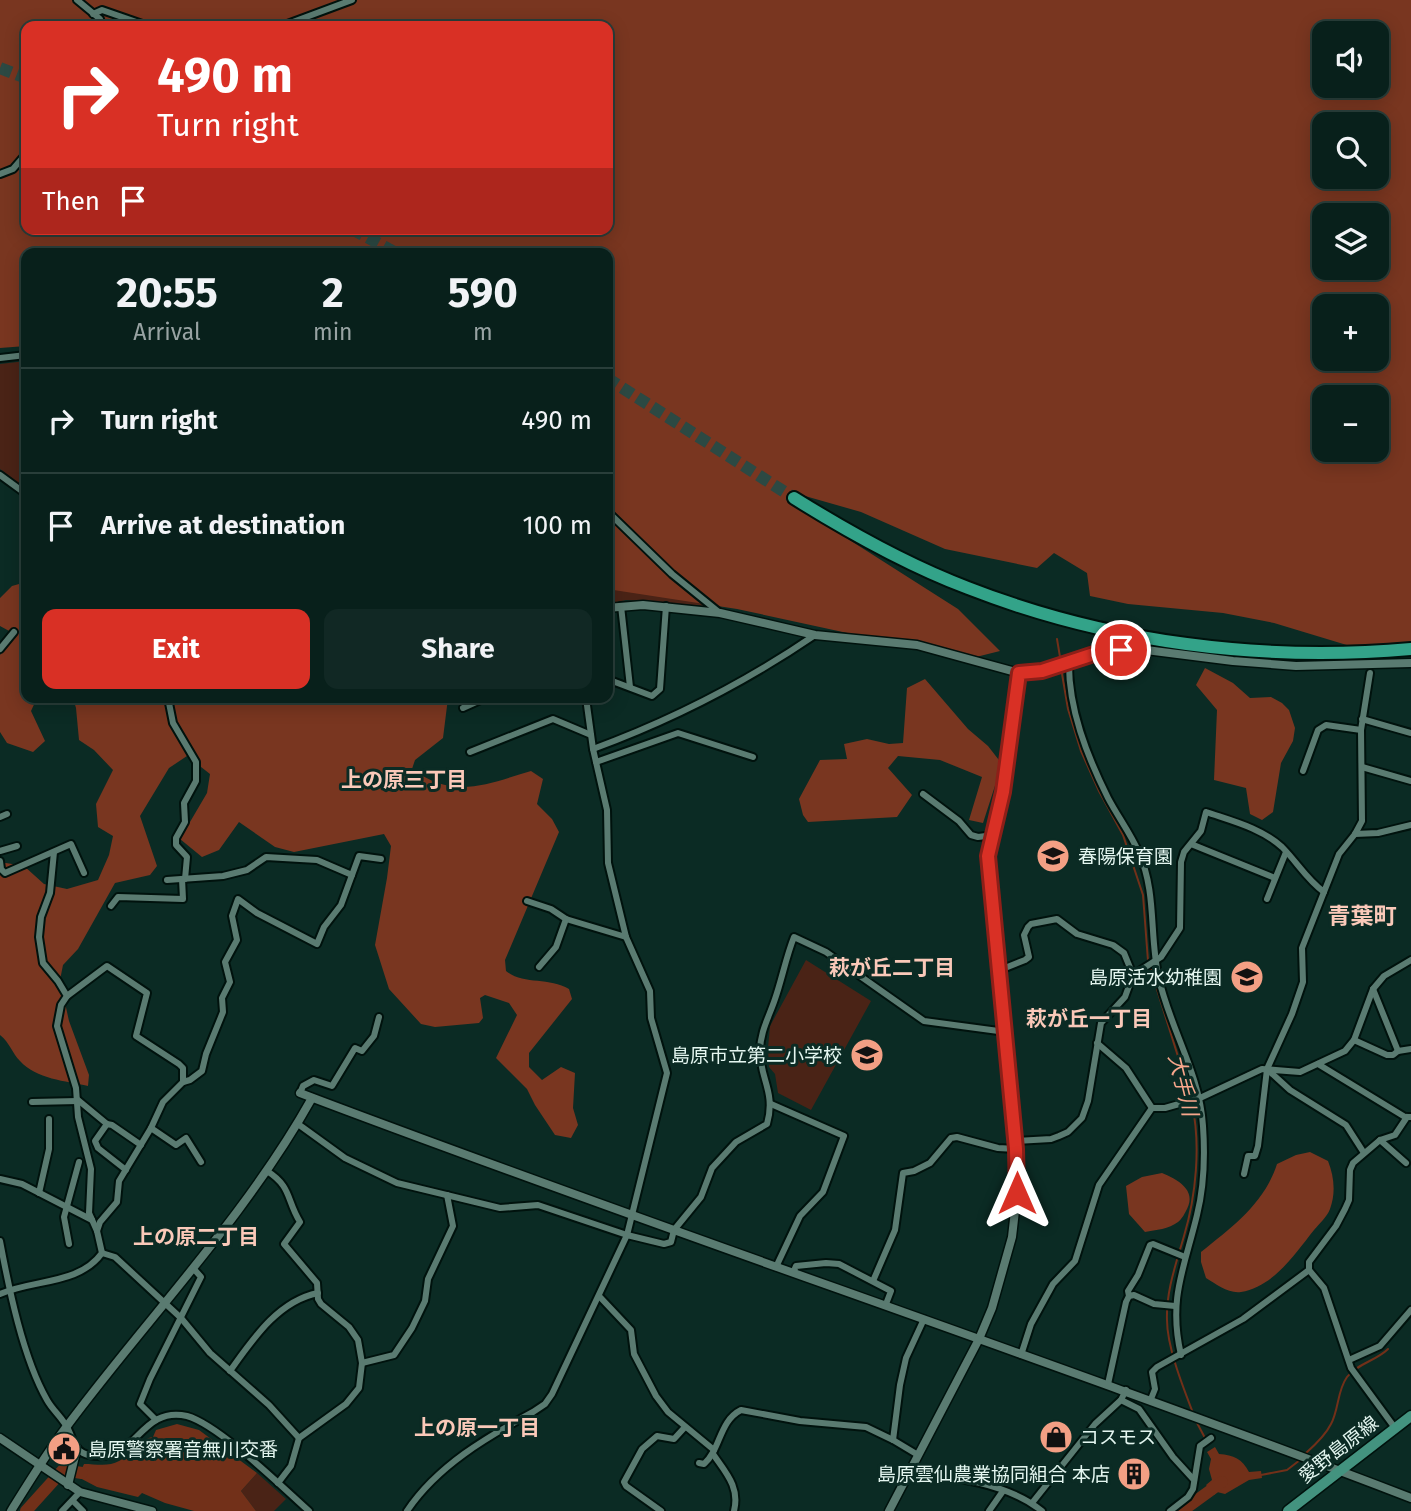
<!DOCTYPE html>
<html lang="en">
<head>
<meta charset="utf-8">
<style>
  body { margin:0; font-family:"Fira Sans","Noto Sans JP",sans-serif; background:#112824; color:#f1f3f6; height:100vh; display:flex; flex-direction:column; font-size:26px; white-space:nowrap }
  * { box-sizing:border-box; margin:0 }
  p { font-size:23px; color:#98a3a3 }
  .icon { flex:none; width:38px; height:38px; fill:none; stroke:currentColor; stroke-width:2; stroke-linecap:round; stroke-linejoin:round }
  .map { position:relative; flex:1; overflow:hidden }
  .sheet { position:absolute; left:21px; top:248px; width:592px; height:455px; display:flex; flex-direction:column; background:#08201b; border-radius:14px; box-shadow:0 4px 18px #0003,0 0 0 2px #293e3a }
  .sheet>* { flex:none }
  .banner { position:absolute; left:21px; top:21px; width:592px; height:214px; border-radius:14px; box-shadow:0 4px 18px #0003,0 0 0 2px #293e3a; background:#d93025; color:#fff; overflow:hidden }
  .tools { position:absolute; left:1312px; top:21px; display:grid; gap:14px }
  .tools a { display:grid; place-items:center; width:77px; height:77px; border-radius:14px; background:#08201b; box-shadow:0 4px 18px #0003,0 0 0 2px #293e3a; font-size:35px }
  .pin { position:absolute; display:grid; place-items:center; width:60px; height:60px; color:#fff; margin:-30px; border:4px solid #fff; border-radius:50%; box-shadow:0 2px 7px #0007 }
  .me { position:absolute; width:77px; margin:-38px; rotate:0deg; stroke-linejoin:round; filter:drop-shadow(0 0 5px #0008) }
  .turn { display:flex; align-items:center; gap:24px; height:147px; padding:0 21px; font-size:32px }
  .turn .icon { width:91px; height:91px; stroke-width:2.5 }
  .turn b { display:block; font-size:49px; line-height:60px }
  .then { display:flex; align-items:center; height:66px; padding:0 21px; background:#0003; gap:14px; font-size:26px }
  .eta { display:flex; justify-content:space-evenly; align-items:center; height:119px; text-align:center }
  .eta b { font-size:42px; font-weight:700; line-height:49px }
  .cta { display:flex; gap:14px; margin-top:auto; padding:14px 21px }
  .cta a { flex:1; height:80px; border-radius:14px; background:#d93025; color:#fff; font-size:28px; font-weight:700; line-height:80px; text-align:center }
  .cta a+a { background:#112824; color:#f1f3f6 }
  ul { padding:0; list-style:none }
  li { display:flex; align-items:center; gap:21px; height:105px; padding:0 21px; border-top:2px solid #293e3a }
  li div { flex:1 }
  li b { display:block; font-size:26px }
  li em { font-style:normal }
  .map>svg:first-child { display:block }
  .green { fill:#4a2316 }
  .forest { fill:#793620; fill-rule:evenodd }
  .water { fill:#723019 }
  .lines { fill:none; stroke-linecap:round; stroke-linejoin:round }
  .stream { stroke:#723019; stroke-width:2 }
  .river { stroke:#723019; stroke-width:12 }
  .motorway-tunnel { stroke:#2c4943; stroke-width:12; stroke-dasharray:12 6; stroke-linecap:butt }
  .minor-casing { stroke:#00120d; stroke-width:10 }
  .tertiary-casing { stroke:#00120d; stroke-width:11 }
  .primary-casing { stroke:#00120d; stroke-width:13 }
  .motorway-casing { stroke:#00120d; stroke-width:16 }
  .minor { stroke:#5a7b71; stroke-width:6 }
  .tertiary { stroke:#5a7b71; stroke-width:8 }
  .primary { stroke:#43937f; stroke-width:10 }
  .motorway { stroke:#33a389; stroke-width:12 }
  .route-casing { stroke:#8d1f18; stroke-width:18 }
  .route { stroke:#d93025; stroke-width:12 }
  .labels { text-anchor:middle; stroke-width:6; stroke-linejoin:round; paint-order:stroke }
  .poi-label { font-size:19px; fill:#e4f6f0; stroke:#0b2b24; text-anchor:start }
  .street-label { font-size:19px; fill:#e4f6f0; stroke:#0b2b24 }
  .neighbourhood-label { font-size:21px; font-weight:bold; fill:#fac9b9; stroke:#0b2b24 }
  .water-label { font-size:21px; font-style:italic; fill:#f8a78c; stroke:#0b2b24 }
  .quarter-label { font-size:23px; font-weight:bold; fill:#fac9b9; stroke:#0b2b24 }
</style>
</head>
<body>
<div class="map">
<svg width="1411" height="1511" viewBox="0 0 1411 1511">
  <rect width="100%" height="100%" fill="#0b2b24"/>
  <!-- green -->
  <g class="green">
    <path d="M26,361V489L0,469V364Z"/>
    <path d="M607,518L663,571L707,606L626,600L607,604Z"/>
    <path d="M806,960L871,1001L811,1110L778,1093L775,1074L769,1067L768,1048L770,1026Z"/>
    <path d="M257,1473L286,1499L274,1511H256L241,1491Z"/>
  </g>
  <!-- forest -->
  <g class="forest">
    <path d="M0,0H1411V642L1350,646L1274,623L1223,613L1128,604L1090,596L1087,573L1054,553L1037,568L945,549L861,512L791,492L793,504L958,609L1000,651L976,657L852,634L737,609L607,589L615,539L607,521V254H26V346L0,348ZM26,26H607V229H26ZM1325,33H1377V86H1325ZM1325,124H1377V177H1325ZM1325,215H1377V268H1325ZM1325,306H1377V359H1325ZM1325,397H1377V450H1325Z"/>
    <path d="M26,582V698H37L31,711L45,741L33,752L7,743L0,732V655L10,642L11,632L0,626V598L12,586Z"/>
    <path d="M1205,668L1233,683L1250,698L1271,697L1282,703L1289,710L1295,728L1293,741L1281,763L1273,812L1262,820L1250,814L1246,788L1214,780L1217,710L1196,685Z"/>
    <path d="M925,679L968,729L988,746L1002,764L983,823L969,820L982,777L940,760L898,756L888,768L912,795L897,817L808,822L803,815L799,799L820,760L847,759L844,744L867,739L889,744L903,743L907,688Z"/>
    <path d="M73,698H448L443,738L415,760L412,769C454,800 487,784 531,771L543,779L537,804L552,819L559,832L505,960L506,971C523,985 549,977 569,989L572,999L529,1053V1067L542,1080L561,1067L575,1073L573,1108L578,1125L571,1138L555,1135L535,1105L527,1089L496,1058L517,1015L509,1003L485,995L480,998L483,1018L479,1023L435,1027L421,1024L389,989L375,945L387,878L391,846L384,834L294,852L275,847L239,822L219,850L202,857L180,839L207,793L210,774L187,756L169,768L140,816L157,866L150,875L115,883L78,949L63,965L60,980L69,1021L89,1075L88,1086C66,1081 36,1079 20,1061C12,1053 10,1043 0,1035V862L24,866L44,884L67,889L98,880L109,855L113,836L98,827L96,804L113,770L94,750L79,740L76,708Z"/>
    <path d="M1310,1152L1328,1161C1334,1176 1336,1193 1330,1209C1327,1217 1319,1224 1314,1230C1295,1254 1273,1287 1241,1292C1229,1294 1216,1284 1206,1278L1201,1262V1252C1232,1227 1264,1204 1277,1164L1296,1155Z"/>
    <path d="M1162,1173C1177,1179 1197,1190 1187,1209C1185,1213 1182,1219 1178,1222C1169,1229 1156,1230 1145,1232L1129,1214L1126,1186L1142,1177Z"/>
  </g>
  <!-- water -->
  <g class="water">
    <path d="M177,1424L199,1430L257,1473L241,1491L256,1511H194L165,1503L142,1493L138,1497L97,1487L78,1477L84,1464C96,1464 109,1467 119,1461C132,1455 139,1439 153,1437L156,1430Z"/>
    <path d="M1215,1447L1219,1454C1234,1455 1242,1459 1249,1472L1261,1471L1262,1478L1249,1480L1225,1494L1217,1492L1214,1495L1206,1485L1212,1480L1209,1469L1211,1459L1207,1452Z"/>
  </g>
  <g class="lines">
    <!-- stream -->
    <g class="stream">
      <path d="M1057,639L1061,663"/>
      <path d="M1061,668L1068,709L1081,751L1099,791L1123,835L1143,895L1148,961"/>
      <path d="M1150,967L1191,1098"/>
      <path d="M1192,1104C1201,1145 1196,1196 1184,1236C1176,1264 1166,1291 1167,1320C1167,1347 1183,1387 1193,1413"/>
      <path d="M1196,1421L1205,1438"/>
      <path d="M1306,1453C1315,1445 1326,1434 1331,1424C1339,1409 1337,1391 1347,1377C1358,1363 1376,1361 1388,1349"/>
      <path d="M1261,1475L1287,1470L1300,1460"/>
    </g>
    <!-- river -->
    <g class="river">
      <path d="M26,1511L63,1470L82,1473"/>
      <path d="M1182,1511L1222,1482"/>
    </g>
    <!-- motorway-tunnel -->
    <g class="motorway-tunnel">
      <path d="M0,68L26,78"/>
      <path d="M352,229L398,254"/>
      <path d="M607,378L794,498"/>
    </g>
    <defs>
      <g id="minor">
        <path d="M77,0L100,19L102,26"/>
        <path d="M93,14L102,10L148,26"/>
        <path d="M282,26L352,0"/>
        <path d="M0,174L13,169L26,154"/>
        <path d="M0,358L26,355"/>
        <path d="M0,475L26,494"/>
        <path d="M607,511L672,574L720,613"/>
        <path d="M621,606L630,687"/>
        <path d="M0,649L14,632"/>
        <path d="M1069,661C1068,708 1087,756 1108,798C1118,817 1131,834 1139,853C1157,893 1149,937 1159,979C1170,1028 1200,1074 1203,1126C1205,1155 1204,1187 1197,1215C1184,1269 1168,1299 1181,1355"/>
        <path d="M607,679L652,696L660,689L666,606"/>
        <path d="M168,698L173,723L196,762V781L184,803L185,822L176,838V845L187,857L185,879"/>
        <path d="M463,708L485,698"/>
        <path d="M1362,719L1411,733"/>
        <path d="M593,749C672,720 746,682 815,635"/>
        <path d="M470,752L553,719L591,735"/>
        <path d="M596,762L678,733L753,757"/>
        <path d="M1362,767L1411,781"/>
        <path d="M1303,771L1318,730L1326,725L1361,730"/>
        <path d="M923,794L959,821L971,835L978,837L994,835L1019,673"/>
        <path d="M0,817L7,814"/>
        <path d="M1355,834L1378,833L1411,825"/>
        <path d="M1191,844L1275,878"/>
        <path d="M0,851L17,846"/>
        <path d="M0,861L1,869L5,873L71,844L84,873"/>
        <path d="M167,880L223,876L247,870L266,857L317,860L352,875"/>
        <path d="M1267,899L1286,852"/>
        <path d="M527,901L551,909L566,919L626,937"/>
        <path d="M111,906L118,897L183,899L182,879"/>
        <path d="M539,967L556,947L566,919"/>
        <path d="M1000,970L1025,960L1029,957L1024,935L1028,927L1031,924L1057,919L1077,934L1113,945L1124,953L1133,975"/>
        <path d="M1373,989L1398,1051L1411,1049"/>
        <path d="M67,996L107,966L147,993L136,1036L179,1064L183,1068V1082"/>
        <path d="M1354,1040L1387,1055H1393L1398,1051"/>
        <path d="M1097,1043L1126,1068L1152,1108H1165L1200,1098L1262,1069L1300,1072L1345,1051L1354,1040L1373,989L1384,976L1411,960"/>
        <path d="M1318,1064L1405,1117H1410"/>
        <path d="M1268,1070L1290,1090L1346,1125L1364,1153"/>
        <path d="M300,1093L303,1086L314,1080L332,1086L355,1048L362,1051L374,1036L379,1017"/>
        <path d="M78,1100L107,1124L112,1125L141,1145"/>
        <path d="M32,1102L78,1101"/>
        <path d="M771,1104L844,1136L823,1192L800,1216L776,1267"/>
        <path d="M107,1124L95,1141L98,1148L126,1170"/>
        <path d="M298,1124L345,1158L397,1183L500,1208L538,1205L627,1235L664,1244L671,1242L674,1230L701,1197L712,1168L736,1142L767,1124C776,1092 760,1079 760,1051C760,1032 769,1017 775,999C782,979 786,957 794,937L826,952L924,1021L1006,1032"/>
        <path d="M151,1128L176,1145L186,1138L201,1162"/>
        <path d="M1380,1140L1406,1163"/>
        <path d="M1016,1141L1051,1139L1059,1136L1068,1132L1082,1118L1088,1101L1101,1023L1125,997L1133,975L1161,957L1180,928L1181,862L1184,852L1201,831L1206,812C1232,821 1261,828 1282,847C1297,862 1307,880 1324,892L1339,854L1355,834L1362,821L1361,730L1370,673"/>
        <path d="M267,1171C292,1187 286,1199 300,1222L284,1244L317,1283L318,1299L321,1304L349,1327L358,1340L362,1363L359,1388L346,1404L299,1438L291,1466L278,1483"/>
        <path d="M1244,1174L1248,1156H1255L1258,1146L1267,1069L1292,1014L1303,982L1302,948L1324,892"/>
        <path d="M0,1179L22,1184L92,1220"/>
        <path d="M39,1193L49,1149V1119"/>
        <path d="M97,1231L100,1222L117,1202L119,1181L151,1128L163,1102L183,1082L190,1080L202,1071L206,1054L223,1012L222,998L230,982L225,962L237,940L232,916L238,899L257,913L317,944L324,927L341,905L359,856L381,859"/>
        <path d="M0,1241C9,1289 23,1358 47,1400C53,1411 64,1419 69,1431C73,1439 73,1448 83,1453C91,1457 105,1457 114,1454C138,1445 149,1407 187,1416C219,1425 282,1487 309,1511"/>
        <path d="M69,1244L64,1217L79,1162"/>
        <path d="M102,1253L115,1257L181,1318L210,1353L269,1405L299,1438"/>
        <path d="M793,1273L796,1266L826,1263L839,1264L891,1291L886,1304"/>
        <path d="M873,1281L895,1230L903,1173L914,1171L930,1163L951,1138L957,1137L998,1148L1016,1149"/>
        <path d="M0,1294C34,1279 79,1285 102,1253L97,1231L89,1213L91,1169L78,1117L76,1088L57,1026L61,1005L67,996L58,981L43,963L39,937L41,917L50,893L54,852"/>
        <path d="M599,1296L631,1330L634,1354L656,1396L668,1412L714,1450"/>
        <path d="M1129,1296L1128,1291L1138,1275L1150,1245L1153,1244L1185,1257"/>
        <path d="M1021,1355L1031,1324L1053,1284L1075,1261L1099,1185L1152,1108"/>
        <path d="M1349,1360L1380,1346L1411,1310"/>
        <path d="M362,1363L394,1355L412,1328L425,1301L428,1279L453,1226L447,1195"/>
        <path d="M230,1371C253,1339 278,1301 318,1293"/>
        <path d="M1108,1384L1126,1302L1129,1296L1134,1295L1154,1304L1175,1306"/>
        <path d="M1151,1399L1155,1389L1152,1372L1157,1367L1243,1319L1309,1270"/>
        <path d="M1121,1400L1139,1409L1173,1457L1194,1480"/>
        <path d="M156,1420L140,1404L150,1379L201,1277L193,1268"/>
        <path d="M1395,1428L1351,1368L1324,1288L1309,1270V1262L1336,1226L1345,1209L1349,1200L1350,1170L1353,1163L1380,1140L1395,1135L1407,1117"/>
        <path d="M893,1440L900,1385L906,1358L924,1319"/>
        <path d="M713,1454C726,1473 740,1487 734,1511"/>
        <path d="M699,1463L704,1464C721,1449 719,1421 741,1410L800,1421L866,1427L893,1440L918,1455"/>
        <path d="M908,1473C952,1476 1007,1483 1042,1511"/>
        <path d="M73,1501L83,1511"/>
        <path d="M1032,1503L1095,1424L1121,1400L1126,1390"/>
        <path d="M62,1511L80,1492"/>
        <path d="M407,1511C437,1466 487,1437 533,1412L545,1404L552,1394L627,1235L667,1073L651,1018L650,991L626,937L608,863L607,810L593,749L586,698"/>
        <path d="M661,1511L626,1486L624,1482L642,1449L657,1436L674,1439L685,1427"/>
        <path d="M989,1511L1003,1491"/>
        <path d="M1170,1511L1188,1497L1193,1489L1200,1446L1211,1438"/>
      </g>
      <g id="tertiary">
        <path d="M607,608L643,605L720,613L815,635L917,645L1019,673L1042,671L1103,651L1138,649L1233,661L1296,666L1411,663"/>
        <path d="M300,1093C669,1233 1043,1357 1411,1498"/>
        <path d="M0,1438L80,1492L152,1511"/>
        <path d="M68,1485L77,1448"/>
        <path d="M11,1511C29,1482 46,1454 67,1426C148,1317 245,1218 312,1098"/>
        <path d="M889,1511L979,1339L992,1308L1012,1237L1017,1193L1016,1149L988,856L994,835"/>
      </g>
      <path id="primary" d="M1288,1511L1411,1416"/>
      <path id="motorway" d="M794,498C850,533 907,565 968,588C1109,643 1262,662 1411,649"/>
    </defs>
    <!-- minor casing -->
    <use href="#minor" class="minor-casing"/>
    <!-- tertiary casing -->
    <use href="#tertiary" class="tertiary-casing"/>
    <!-- primary casing -->
    <use href="#primary" class="primary-casing"/>
    <!-- motorway casing -->
    <use href="#motorway" class="motorway-casing"/>
    <!-- minor -->
    <use href="#minor" class="minor"/>
    <!-- tertiary -->
    <use href="#tertiary" class="tertiary"/>
    <!-- primary -->
    <use href="#primary" class="primary"/>
    <!-- motorway -->
    <use href="#motorway" class="motorway"/>
  </g>
  <g class="lines">
    <defs>
      <path id="route" d="M1017,1193L1016,1149L988,856L1003,792L1019,673L1042,671L1103,651L1121,650"/>
    </defs>
    <!-- route casing -->
    <use href="#route" class="route-casing"/>
    <!-- route -->
    <use href="#route" class="route"/>
  </g>
  <!-- icons -->
  <defs>
    <symbol id="school-disc" viewBox="-11 -11 22 22"><circle r="9.5" fill="#f39f84" stroke="#0b2b24"/><path d="M0-5L7-2L0 1L-7-2ZM-4 1L0 2.5L4 1V4Q0 6-4 4Z" fill="#111"/></symbol>
    <symbol id="shop-disc" viewBox="-11 -11 22 22"><circle r="9.5" fill="#f39f84" stroke="#0b2b24"/><path d="M-5-2.5h2.3a2.7 3.5 0 0 1 5.4 0H5L5.5 6h-11ZM-1.5-2.5h3a1.5 2.3 0 0 0-3 0Z" fill="#111"/></symbol>
    <symbol id="civic-disc" viewBox="-11 -11 22 22"><circle r="9.5" fill="#f39f84" stroke="#0b2b24"/><path d="M-.6-6.5H3V-4.5H.6V-3L4-1V1h2V6H-6V1h2V-1L-.6-3ZM-1.2 2.5V6h2.4V2.5Z" fill="#111"/></symbol>
    <symbol id="building-disc" viewBox="-11 -11 22 22"><circle r="9.5" fill="#f39f84" stroke="#0b2b24"/><path d="M-4-6H4V6H1V3H-1V6H-4ZM-2.5-4.3h1.7v1.8h-1.7ZM.8-4.3h1.7v1.8H.8ZM-2.5-1h1.7V.8h-1.7ZM.8-1h1.7V.8H.8Z" fill="#111"/></symbol>
  </defs>
  <g fill-rule="evenodd">
    <use href="#school-disc" x="1034" y="837" width="38" height="38"/>
    <use href="#school-disc" x="1228" y="958" width="38" height="38"/>
    <use href="#school-disc" x="848" y="1036" width="38" height="38"/>
    <use href="#shop-disc" x="1037" y="1418" width="38" height="38"/>
    <use href="#civic-disc" x="45" y="1430" width="38" height="38"/>
    <use href="#building-disc" x="1115" y="1455" width="38" height="38"/>
  </g>
  <g class="labels">
    <!-- poi labels -->
    <g class="poi-label">
      <text x="1078" y="863">春陽保育園</text>
      <text x="1222" y="984" text-anchor="end">島原活水幼稚園</text>
      <text x="842" y="1062" text-anchor="end">島原市立第二小学校</text>
      <text x="1080" y="1444">コスモス</text>
      <text x="88" y="1456">島原警察署音無川交番</text>
      <text x="1110" y="1481" text-anchor="end">島原雲仙農業協同組合 本店</text>
    </g>
    <!-- street labels -->
    <g class="street-label">
      <text transform="translate(1338 1449) rotate(-38)" y="7">愛野島原線</text>
    </g>
    <!-- neighbourhood labels -->
    <g class="neighbourhood-label">
      <text x="404" y="787">上の原三丁目</text>
      <text x="892" y="975">萩が丘二丁目</text>
      <text x="1089" y="1026">萩が丘一丁目</text>
      <text x="196" y="1244">上の原二丁目</text>
      <text x="477" y="1435">上の原一丁目</text>
    </g>
    <!-- water labels -->
    <g class="water-label">
      <text transform="translate(1183 1085) rotate(76)" y="7">大手川</text>
    </g>
    <!-- quarter labels -->
    <g class="quarter-label">
      <text x="1362" y="924">青葉町</text>
    </g>
  </g>
</svg>
<div class="tools">
<a><svg class="icon" aria-label="sound" viewBox="0 0 24 24"><path d="M4 9h4l5-4v14l-5-4H4zM17 9q2 3 0 6"/></svg></a>
<a><svg class="icon" aria-label="search" viewBox="0 0 24 24"><circle cx="10" cy="10" r="6"/><path d="M15 15l6 6"/></svg></a>
<a><svg class="icon" aria-label="layers" viewBox="0 0 24 24"><path d="M12 4l9 5-9 5-9-5zM3 14l9 5 9-5"/></svg></a>
<a>+</a>
<a>−</a>
</div>
<div class="pin" style="left:1121px;top:650px;background:#d93025"><svg class="icon" aria-label="arrive" viewBox="0 0 24 24"><path d="M6 21V4h12l-3 4 3 4H6"/></svg></div>
<svg class="me" style="left:1017px;top:1193px" viewBox="-20 -20 40 40"><path d="M0-17L14 15 0 8-14 15z" fill="#d93025" stroke="#fff" stroke-width="4"/></svg>
<div class="banner">
<div class="turn"><svg class="icon" aria-label="right" viewBox="0 0 24 24"><path d="M7 20v-9h11M14 6l5 5-5 5"/></svg><div><b>490 m</b>Turn right</div></div>
<div class="then">Then<svg class="icon" aria-label="arrive" viewBox="0 0 24 24"><path d="M6 21V4h12l-3 4 3 4H6"/></svg></div>
</div>
<section class="sheet">
<div class="eta">
<div><b>20:55</b><p>Arrival</p></div>
<div><b>2</b><p>min</p></div>
<div><b>590</b><p>m</p></div>
</div>
<ul>
<li><svg class="icon" aria-label="right" viewBox="0 0 24 24"><path d="M7 20v-9h11M14 6l5 5-5 5"/></svg><div><b>Turn right</b></div><em>490 m</em></li>
<li><svg class="icon" aria-label="arrive" viewBox="0 0 24 24"><path d="M6 21V4h12l-3 4 3 4H6"/></svg><div><b>Arrive at destination</b></div><em>100 m</em></li>
</ul>
<div class="cta"><a>Exit</a><a>Share</a></div>
</section>
</div>
</body>
</html>
